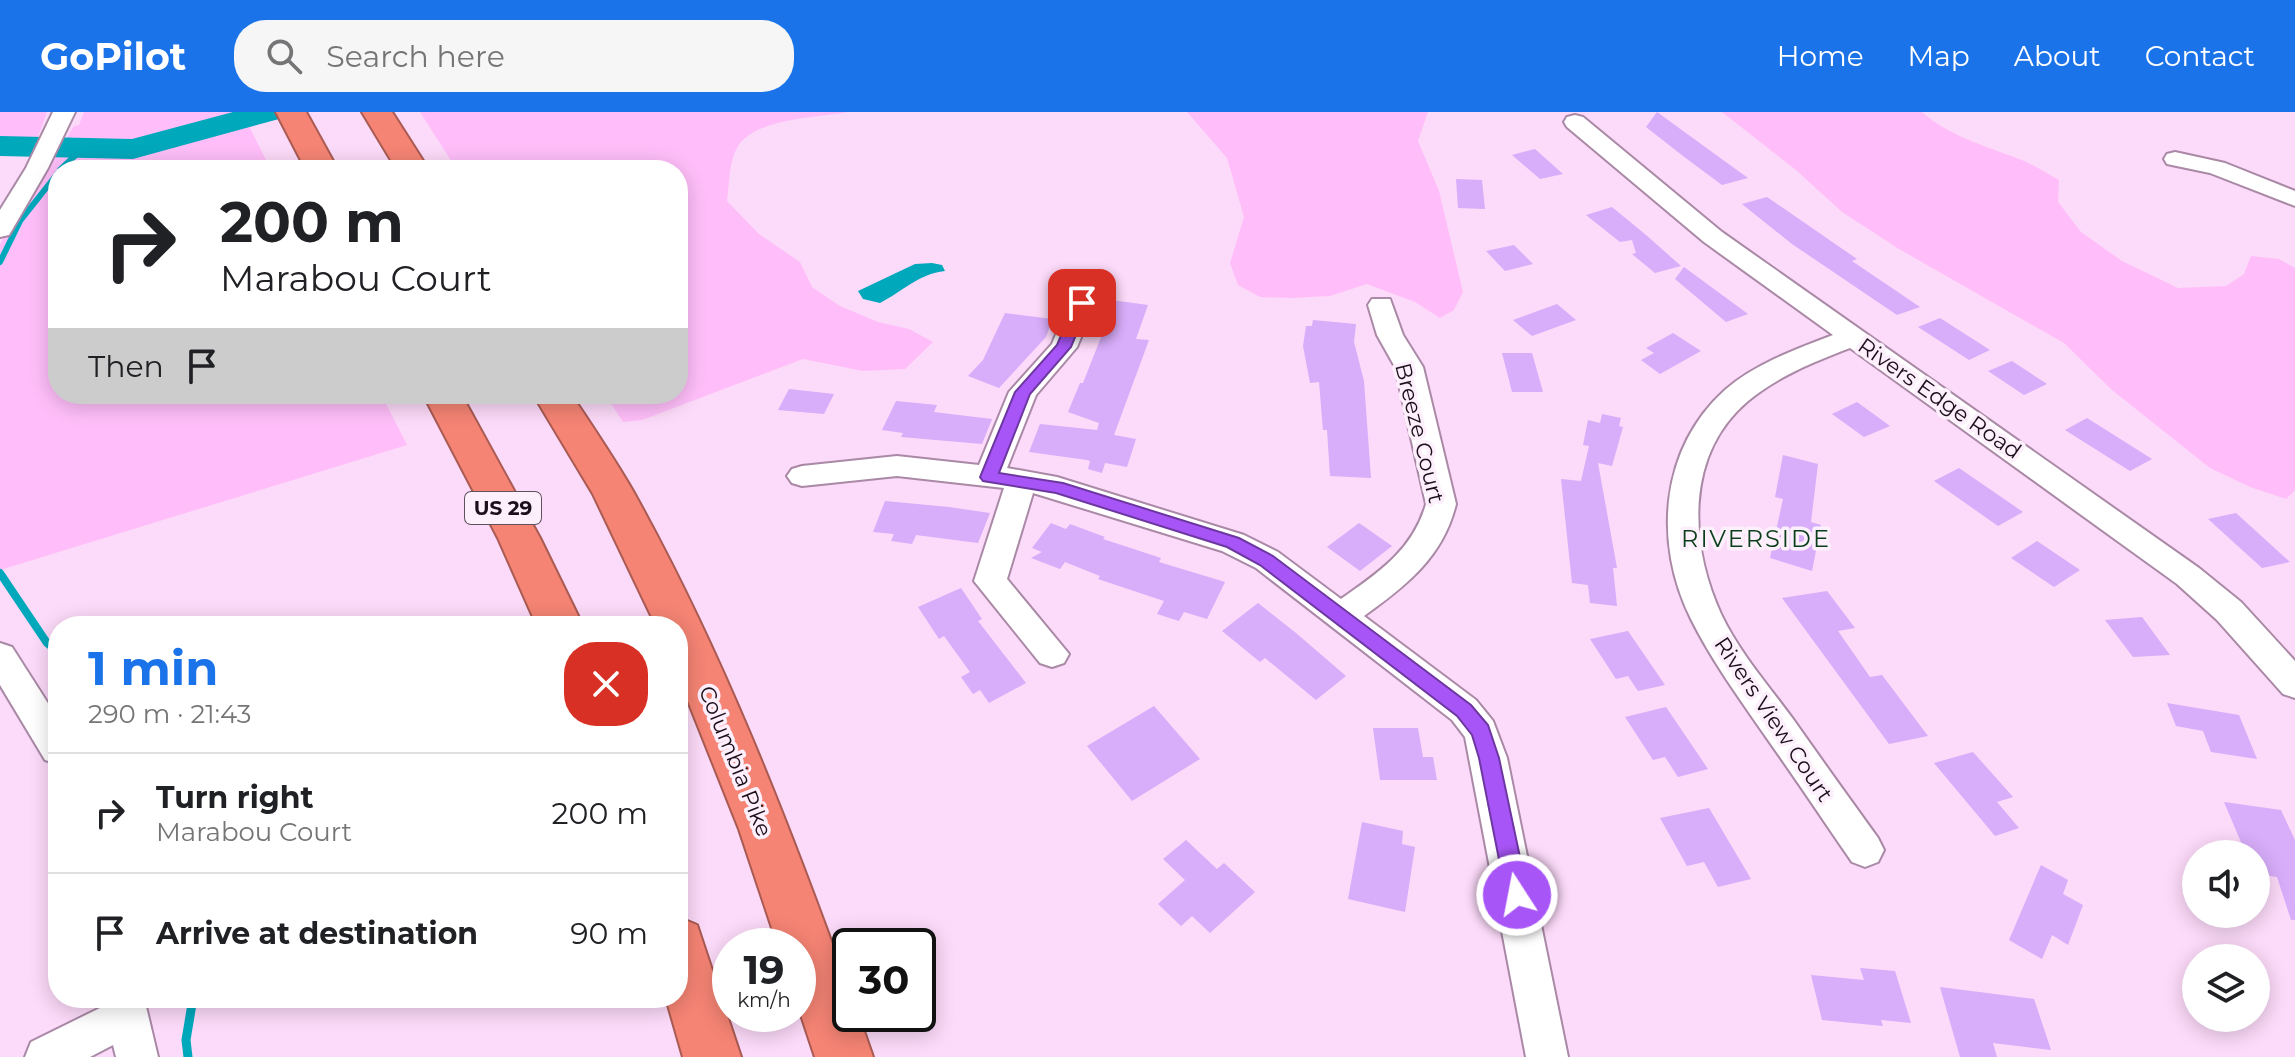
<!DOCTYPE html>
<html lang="en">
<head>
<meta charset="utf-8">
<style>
  body { margin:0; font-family:Montserrat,sans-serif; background:#f6f6f6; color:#202124; height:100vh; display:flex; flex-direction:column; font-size:30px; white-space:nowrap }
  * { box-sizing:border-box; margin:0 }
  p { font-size:26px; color:#757577 }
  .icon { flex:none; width:44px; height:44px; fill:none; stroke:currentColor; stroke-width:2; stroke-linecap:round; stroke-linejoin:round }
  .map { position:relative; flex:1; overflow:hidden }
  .side { position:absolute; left:48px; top:504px; width:640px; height:392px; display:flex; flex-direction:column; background:#fff; border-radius:32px; box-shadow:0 4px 20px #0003 }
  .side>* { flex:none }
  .top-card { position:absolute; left:48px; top:48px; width:640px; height:244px; border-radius:32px; box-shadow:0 4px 20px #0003; background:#fff; color:#202124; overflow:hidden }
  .controls { position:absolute; left:2182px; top:728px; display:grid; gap:16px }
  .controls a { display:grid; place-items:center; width:88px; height:88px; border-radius:50%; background:#fff; box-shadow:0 4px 20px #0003; font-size:40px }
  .speed { position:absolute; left:712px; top:816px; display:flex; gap:16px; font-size:40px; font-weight:700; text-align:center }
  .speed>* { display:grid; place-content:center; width:104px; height:104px; border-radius:50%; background:#fff; box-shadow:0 4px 20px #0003; line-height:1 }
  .speed small { font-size:20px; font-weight:400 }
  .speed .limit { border:4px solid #111; border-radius:12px; background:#fff; color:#111 }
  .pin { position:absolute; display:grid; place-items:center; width:68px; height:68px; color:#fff; margin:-34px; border-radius:16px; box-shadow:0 4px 12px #0006 }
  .me { position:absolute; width:88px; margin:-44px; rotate:349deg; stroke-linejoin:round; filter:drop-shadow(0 0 6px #0008) }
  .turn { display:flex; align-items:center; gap:28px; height:168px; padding:0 40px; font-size:36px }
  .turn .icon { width:104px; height:104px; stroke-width:2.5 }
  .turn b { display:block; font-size:56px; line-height:68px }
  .then { display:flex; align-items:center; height:76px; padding:0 40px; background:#0003; gap:16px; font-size:30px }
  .round { display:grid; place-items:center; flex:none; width:84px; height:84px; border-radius:32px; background:#f6f6f6 }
  .summary { display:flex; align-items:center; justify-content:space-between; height:136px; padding:0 40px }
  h1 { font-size:48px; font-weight:700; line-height:60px; color:#1a73e8 }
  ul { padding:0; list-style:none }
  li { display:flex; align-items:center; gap:24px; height:120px; padding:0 40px; border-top:2px solid #e0e0e0 }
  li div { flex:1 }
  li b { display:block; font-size:30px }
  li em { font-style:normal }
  header { display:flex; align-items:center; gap:48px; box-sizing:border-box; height:112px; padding:0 40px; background:#1a73e8; color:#fff }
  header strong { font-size:38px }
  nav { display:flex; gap:44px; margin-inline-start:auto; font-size:28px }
  .search { width:560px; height:72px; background:#f6f6f6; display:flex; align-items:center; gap:20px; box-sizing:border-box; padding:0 28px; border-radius:32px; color:#757577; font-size:30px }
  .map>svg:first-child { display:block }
  .green { fill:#ffbef9 }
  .water { fill:#00a8bc }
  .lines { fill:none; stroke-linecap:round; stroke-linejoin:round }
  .stream-far2 { stroke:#00a8bc; stroke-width:6 }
  .stream-far1 { stroke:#00a8bc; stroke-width:8 }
  .stream { stroke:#00a8bc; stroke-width:9 }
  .river { fill:#00a8bc; fill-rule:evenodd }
  .building { fill:#d8adfa }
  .minor-casing { stroke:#a989a6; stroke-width:4 }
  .highway-casing { stroke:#a95b54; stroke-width:4 }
  .minor { fill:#fff; fill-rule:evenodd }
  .highway { fill:#f58474; fill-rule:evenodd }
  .route { fill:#a855f7; stroke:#6d37a1; stroke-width:2 }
  .labels { text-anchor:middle; stroke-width:7; stroke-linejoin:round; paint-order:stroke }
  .shield { fill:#fdeffb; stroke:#5f525e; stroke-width:2 }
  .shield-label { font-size:20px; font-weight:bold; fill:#1b0f1a }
  .street-label { font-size:22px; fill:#1b0f1a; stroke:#fdeffb }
  .neighbourhood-label { font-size:24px; letter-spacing:2px; fill:#0a3e1b; stroke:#fdeffb }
</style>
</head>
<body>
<header>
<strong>GoPilot</strong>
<div class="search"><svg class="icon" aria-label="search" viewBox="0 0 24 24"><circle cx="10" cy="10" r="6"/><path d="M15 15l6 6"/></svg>Search here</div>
<nav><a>Home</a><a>Map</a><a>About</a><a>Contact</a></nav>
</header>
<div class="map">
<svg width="2295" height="945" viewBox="0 0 2295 945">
  <rect width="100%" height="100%" fill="#fcdaf9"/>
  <!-- green -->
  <g class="green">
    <path d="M0,0H47L34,36L0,41Z"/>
    <path d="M84,0H242L271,58H58V282H381L407,333L0,458V132L74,14L79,13Z"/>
    <path d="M420,0H848C818,6 749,5 735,40C729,54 729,73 727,89L759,122L800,150L812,175L840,194L878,210L909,217L933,230L905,257L863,259L803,247L642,308L623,310L605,282H678V58H457Z"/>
    <path d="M1187,0H1428L1418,29L1439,79L1463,180L1454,198L1440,206L1415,190L1367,172L1330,184L1291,186L1260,185L1238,173L1230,151L1244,105L1227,46Z"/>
    <path d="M1722,0H1922C1949,24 1986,34 2019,47C2033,52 2046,61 2059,68L2058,90L2081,120L2122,149L2178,176L2226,174L2244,162L2251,144L2279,147L2295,156V378L2286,387L2250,375L2210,356L2112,278L2064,231L1899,137L1842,100L1796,58Z"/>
  </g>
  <!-- water -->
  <path class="water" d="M932,151L942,153L945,159C918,162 902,180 880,191L863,187L858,179L915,152Z"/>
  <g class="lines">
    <!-- stream-far2 -->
    <g class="stream-far2">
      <path d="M60,58L84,35"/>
      <path d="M0,150L20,109L58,61"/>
    </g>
    <!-- stream-far1 -->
    <path class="stream-far1" d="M0,461L47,531L58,540"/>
    <!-- stream -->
    <path class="stream" d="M188,945L186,928L193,886"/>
    <!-- river -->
    <path class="river" d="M233,0H283L279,7L133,47L0,44V24L132,27Z"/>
  </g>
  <!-- building -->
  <g class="building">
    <path d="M1657,0L1723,48L1748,66L1722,73L1683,44L1646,15Z"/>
    <path d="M1535,37L1563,62L1540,67L1512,43Z"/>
    <path d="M1456,67L1482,68L1485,97L1458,96Z"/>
    <path d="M1767,85L1857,147L1852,149L1920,195L1897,203L1792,132L1742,92Z"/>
    <path d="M1612,95L1646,123L1681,154L1655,161L1632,142L1636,141L1632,128L1620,130L1586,103Z"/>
    <path d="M1514,133L1533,152L1505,159L1486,139Z"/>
    <path d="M1684,155L1748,202L1726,210L1675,167Z"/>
    <path d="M1111,188L1148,193L1136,227L1149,228L1114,323L1136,327L1127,355L1105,351L1102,361L1088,357L1090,349L1087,348L1029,340L1040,312L1097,318L1099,311L1068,300L1080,271H1083L1107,210L1103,209Z"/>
    <path d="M1557,192L1576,208L1532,224L1513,208Z"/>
    <path d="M1005,201L1053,207L1046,225L999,276L968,264L983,248Z"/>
    <path d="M1940,206L1990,238L1969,248L1918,215Z"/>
    <path d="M1313,208L1356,212L1354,230L1364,269L1371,366L1330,364L1327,318H1323L1319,270L1310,271L1303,234L1306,214H1312Z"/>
    <path d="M1673,221L1701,239L1660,262L1641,248L1654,241L1646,236Z"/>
    <path d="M1502,241H1532L1543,280H1512Z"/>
    <path d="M2012,249L2047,272L2024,283L1988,259Z"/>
    <path d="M789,277L834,282L824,302L778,298Z"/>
    <path d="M896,289L937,293L934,300L992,307L982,332L901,325L903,321L882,318Z"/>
    <path d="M1857,290L1890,314L1864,325L1832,302Z"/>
    <path d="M1602,302L1621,306L1619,314L1623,315L1612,354L1598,351L1617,456H1613L1617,494L1590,491L1588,473L1572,471L1561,367L1581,369L1589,334L1583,333L1588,308L1600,311Z"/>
    <path d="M2087,306L2152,347L2130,359L2065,318Z"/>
    <path d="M1783,343L1818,352L1811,410L1821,413L1812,459L1770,446L1783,387L1775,385Z"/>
    <path d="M1959,356L2023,400L1998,414L1934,369Z"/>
    <path d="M885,389L949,395L990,401L978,431L916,423L912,432L891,429L894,422L873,420Z"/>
    <path d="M2236,401L2290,450L2262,456L2208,407Z"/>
    <path d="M1051,411L1066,417L1070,412L1105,425L1103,427L1161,446L1159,450L1225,470L1207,507L1184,500L1179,509L1157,502L1164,489L1098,467L1100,464L1065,450L1060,457L1031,446L1042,440L1032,436Z"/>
    <path d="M1359,411L1392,434L1360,459L1327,435Z"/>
    <path d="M2037,429L2080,458L2054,475L2011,446Z"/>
    <path d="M961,476L982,507L978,509L1026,571L989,591L980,578L973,582L961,565L970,560L944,524L939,527L918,495Z"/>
    <path d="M1827,479L1855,516L1838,519L1870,565L1882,563L1928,624L1889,632L1782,486Z"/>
    <path d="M1258,491L1296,521L1346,564L1316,588L1265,546L1260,550L1222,519Z"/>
    <path d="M2142,505L2170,543L2133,545L2105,508Z"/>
    <path d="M1628,519L1665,573L1638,579L1628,564L1616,567L1590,527Z"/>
    <path d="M2167,591L2239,603L2257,647L2211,640L2203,619L2176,614Z"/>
    <path d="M1154,594L1200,647L1132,689L1087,634Z"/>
    <path d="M1666,595L1708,657L1678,665L1665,645L1653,648L1625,605Z"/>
    <path d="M1373,616H1418L1423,645H1433L1437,668H1380Z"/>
    <path d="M1973,640L2013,685L1997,690L2019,716L1995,724L1934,651Z"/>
    <path d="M2224,690L2281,698L2295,728V808H2291L2277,765L2256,762V742H2246Z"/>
    <path d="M1709,696L1751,767L1718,775L1704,750L1687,754L1660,706Z"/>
    <path d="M1362,710L1403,719L1402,732L1415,735L1405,800L1348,787Z"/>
    <path d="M1186,728L1217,757L1224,751L1255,780L1210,821L1192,804L1181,814L1158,792L1185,768L1163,747Z"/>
    <path d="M2041,753L2068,768L2063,782L2083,793L2068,833L2052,823L2042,847L2009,828Z"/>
    <path d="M1860,856L1895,859L1911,911L1881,908L1883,914L1822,908L1811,863L1864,868Z"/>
    <path d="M1940,875L2034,887L2051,938L1993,931L1997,945H1960Z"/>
  </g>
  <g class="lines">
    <defs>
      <g id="minor">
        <path d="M53,0H75L48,56L12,118L9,123L0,125V98L26,56Z"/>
        <path d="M1575,3L1583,5L1722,120L2199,456L2241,490L2295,549V586L2283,582L2217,508L2177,472L1850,236C1814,250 1778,264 1748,289C1685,342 1689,432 1721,502C1739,540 1768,573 1793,607C1821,647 1850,687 1878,726L1884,738L1878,750L1865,755L1852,750C1823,708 1795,666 1766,625C1739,586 1712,549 1691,507C1653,431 1660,337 1725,278C1755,252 1796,237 1833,223L1704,130L1567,15L1564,10L1567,5Z"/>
        <path d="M2175,40L2225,51L2295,79V94L2210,61L2167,52L2164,47L2167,42Z"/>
        <path d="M1091,161L1100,164L1104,169L1077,235L1036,283L1007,356L1057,365L1244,423L1278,440L1341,487C1378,461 1413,438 1426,392L1395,255L1377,223L1368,193L1372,187H1390L1403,223L1423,255L1456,392C1443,445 1407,473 1364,504L1476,588L1493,609L1507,646L1568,945H1526L1465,625L1452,608L1256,456L1222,439L1033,381L1007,467L1069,542L1064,551L1052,555L1040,551L974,469L1004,376L897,364L802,374L792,371L787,364L792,357L802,354L897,344L979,353L1009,280L1052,232L1078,169L1082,164Z"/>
        <path d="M0,531L12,535L58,607V652L45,648L0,573Z"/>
        <path d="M102,886H144L158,945H116L113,933L90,945H25L31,930L104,894Z"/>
      </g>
      <g id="highway">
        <path d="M276,0H306L338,58H306Z"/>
        <path d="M362,0H392L429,58H397Z"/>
        <path d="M423,282H461L540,426L583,514H537L498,426Z"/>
        <path d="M533,282H571C592,314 614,346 633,379C722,539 788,709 850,881V902H858L873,945H815L798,894V834H778L739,717L678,564V514H656L593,382Z"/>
        <path d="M678,805L697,813L741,945H683L666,886H678Z"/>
      </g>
    </defs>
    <!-- minor casing -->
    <use href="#minor" class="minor-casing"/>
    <!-- highway casing -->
    <use href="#highway" class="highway-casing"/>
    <!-- minor -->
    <use href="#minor" class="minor"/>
    <!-- highway -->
    <use href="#highway" class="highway"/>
  </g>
  <!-- route -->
  <path class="route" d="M1082,186L1089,191L1071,235L1030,282L999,361L1063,371L1239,426L1273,444L1471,593L1488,613L1499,646L1528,783L1525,790L1517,793L1509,790L1506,783L1479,646L1472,623L1457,604L1260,453L1227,435L1056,381L983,369L980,365L1015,280L1057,233L1075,191Z"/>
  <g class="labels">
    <!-- shield labels -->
    <rect class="shield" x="465" y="380" width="76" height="32" rx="6"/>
    <g class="shield-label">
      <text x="503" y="403">US 29</text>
    </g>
    <!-- street labels -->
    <g class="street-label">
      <text transform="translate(1940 286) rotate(35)" y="8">Rivers Edge Road</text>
      <text transform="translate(1420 321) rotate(76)" y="8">Breeze Court</text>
      <text transform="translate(1774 607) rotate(56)" y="8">Rivers View Court</text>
      <text transform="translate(736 649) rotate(68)" y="8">Columbia Pike</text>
    </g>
    <!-- neighbourhood labels -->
    <g class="neighbourhood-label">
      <text x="1756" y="435">RIVERSIDE</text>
    </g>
  </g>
</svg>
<div class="controls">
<a><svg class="icon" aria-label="sound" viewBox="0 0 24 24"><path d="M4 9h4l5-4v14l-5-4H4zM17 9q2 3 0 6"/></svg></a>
<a><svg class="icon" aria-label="layers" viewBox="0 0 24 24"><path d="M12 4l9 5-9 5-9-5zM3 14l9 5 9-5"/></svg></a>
</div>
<div class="speed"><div>19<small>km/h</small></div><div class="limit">30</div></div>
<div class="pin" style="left:1082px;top:191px;background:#d93025"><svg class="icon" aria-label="arrive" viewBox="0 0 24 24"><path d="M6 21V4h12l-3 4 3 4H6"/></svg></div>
<svg class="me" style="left:1517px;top:783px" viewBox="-20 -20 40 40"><circle r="17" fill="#a855f7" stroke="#fff" stroke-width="3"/><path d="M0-11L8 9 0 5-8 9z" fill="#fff"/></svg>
<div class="top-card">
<div class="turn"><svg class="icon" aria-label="right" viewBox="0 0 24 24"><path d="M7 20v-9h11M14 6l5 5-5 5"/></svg><div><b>200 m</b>Marabou Court</div></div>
<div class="then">Then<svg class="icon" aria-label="arrive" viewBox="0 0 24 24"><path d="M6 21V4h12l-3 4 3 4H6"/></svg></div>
</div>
<section class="side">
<div class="summary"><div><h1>1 min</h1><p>290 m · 21:43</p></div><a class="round" style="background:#d93025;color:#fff"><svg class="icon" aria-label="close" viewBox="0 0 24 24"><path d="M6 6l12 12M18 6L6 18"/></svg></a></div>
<ul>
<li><svg class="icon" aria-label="right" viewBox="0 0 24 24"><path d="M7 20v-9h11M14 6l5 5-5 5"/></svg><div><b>Turn right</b><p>Marabou Court</p></div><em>200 m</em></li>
<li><svg class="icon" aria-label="arrive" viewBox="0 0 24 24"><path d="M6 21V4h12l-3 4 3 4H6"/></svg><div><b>Arrive at destination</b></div><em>90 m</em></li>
</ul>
</section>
</div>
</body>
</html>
